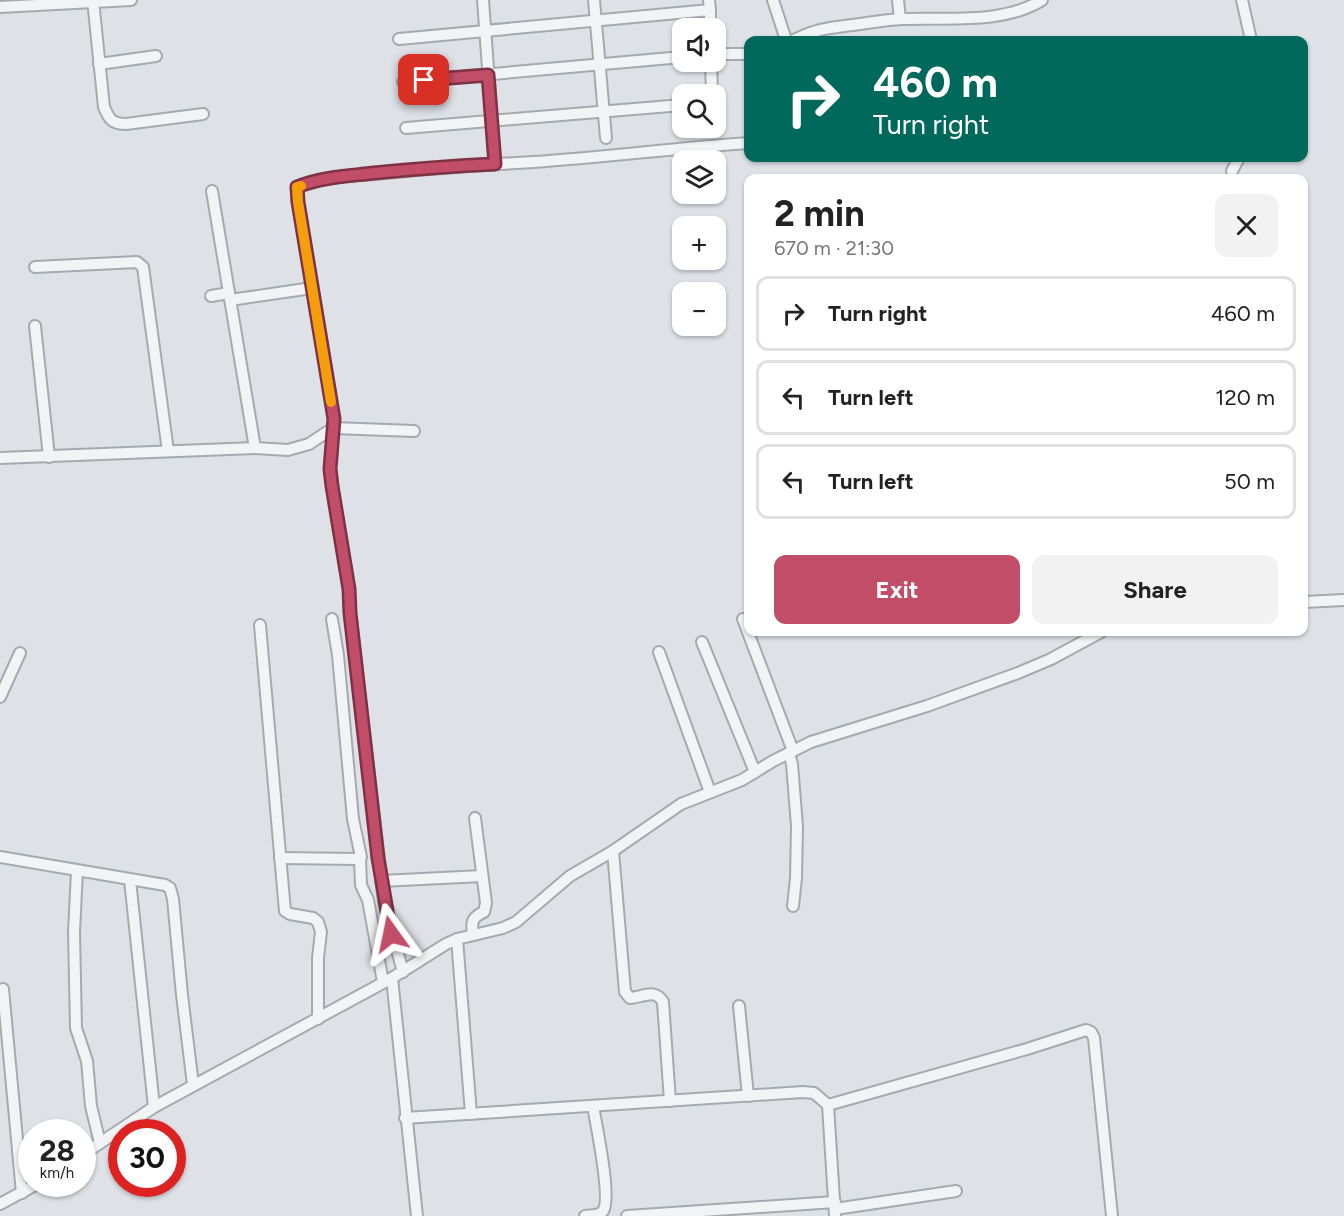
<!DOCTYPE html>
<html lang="en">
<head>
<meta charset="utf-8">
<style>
  body { margin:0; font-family:Figtree,sans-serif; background:#f2f2f2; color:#222; height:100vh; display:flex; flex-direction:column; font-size:22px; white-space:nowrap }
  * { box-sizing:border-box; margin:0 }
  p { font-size:20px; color:#767676 }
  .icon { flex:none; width:33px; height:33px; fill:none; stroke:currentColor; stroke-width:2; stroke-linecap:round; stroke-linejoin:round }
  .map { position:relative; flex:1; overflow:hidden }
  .sheet { position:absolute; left:744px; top:174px; width:564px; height:462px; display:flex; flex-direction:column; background:#fff; border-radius:12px; box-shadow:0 2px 4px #0004 }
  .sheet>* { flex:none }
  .banner { position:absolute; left:744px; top:36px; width:564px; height:126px; border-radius:12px; box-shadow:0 2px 4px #0004; background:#00695c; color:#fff; overflow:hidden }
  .controls { position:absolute; left:672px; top:18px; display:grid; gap:12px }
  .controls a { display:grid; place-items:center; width:54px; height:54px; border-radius:12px; background:#fff; box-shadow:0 2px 4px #0004; font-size:30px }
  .speed { position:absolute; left:18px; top:1119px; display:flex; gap:12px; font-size:30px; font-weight:700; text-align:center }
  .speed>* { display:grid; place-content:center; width:78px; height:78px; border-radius:50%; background:#fff; box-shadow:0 2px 4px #0004; line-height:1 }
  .speed small { font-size:15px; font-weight:400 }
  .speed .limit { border:9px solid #d22; background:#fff; color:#111 }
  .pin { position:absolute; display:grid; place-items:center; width:51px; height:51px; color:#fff; margin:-26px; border-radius:12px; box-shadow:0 3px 9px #0006 }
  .me { position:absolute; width:66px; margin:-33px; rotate:348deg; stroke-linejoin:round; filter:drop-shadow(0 0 4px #0008) }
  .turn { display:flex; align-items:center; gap:21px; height:126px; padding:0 30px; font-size:27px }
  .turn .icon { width:78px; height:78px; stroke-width:2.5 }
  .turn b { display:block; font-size:42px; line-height:51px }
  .round { display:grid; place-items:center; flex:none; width:63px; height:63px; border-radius:12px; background:#f2f2f2 }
  .summary { display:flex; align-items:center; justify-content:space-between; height:102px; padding:0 30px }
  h1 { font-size:36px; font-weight:700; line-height:45px }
  .action { display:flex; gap:12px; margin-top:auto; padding:12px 30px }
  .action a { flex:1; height:69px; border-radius:12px; background:#c24d69; color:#fff; font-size:24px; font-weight:700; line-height:69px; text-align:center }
  .action a+a { background:#f2f2f2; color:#222 }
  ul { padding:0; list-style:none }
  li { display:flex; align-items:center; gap:18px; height:75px; margin:0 12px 9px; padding:0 18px; border:3px solid #e0e0e0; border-radius:12px }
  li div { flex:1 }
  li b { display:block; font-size:22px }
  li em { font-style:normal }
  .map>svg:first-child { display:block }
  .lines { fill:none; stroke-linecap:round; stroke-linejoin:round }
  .street-casing { stroke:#a4aab0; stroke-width:14 }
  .street { stroke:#f1f3f5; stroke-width:10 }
  .route-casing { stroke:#7e3244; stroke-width:15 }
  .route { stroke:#c24d69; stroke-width:10 }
  .slow { stroke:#f59e0b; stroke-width:10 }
</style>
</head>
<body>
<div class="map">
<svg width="1344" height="1216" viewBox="0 0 1344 1216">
  <rect width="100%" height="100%" fill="#dee2e7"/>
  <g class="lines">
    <defs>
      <g id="street">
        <path d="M93,0L104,107C109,119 112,124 126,124L203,114"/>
        <path d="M483,0L495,164"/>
        <path d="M594,0L606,138"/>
        <path d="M773,0L786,40"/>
        <path d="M898,0L900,19"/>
        <path d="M1242,0L1251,40"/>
        <path d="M0,7L131,0"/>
        <path d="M710,10V28"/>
        <path d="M399,39L710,10L709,0"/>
        <path d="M794,40C816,29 828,28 852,25C868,23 885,20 902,19C947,17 1002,25 1042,0"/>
        <path d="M716,54H748"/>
        <path d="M711,62L712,94"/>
        <path d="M99,64L156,56"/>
        <path d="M403,82L682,57"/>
        <path d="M406,128L682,105"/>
        <path d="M1232,171L1239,158"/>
        <path d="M212,191L255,448"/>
        <path d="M35,267L137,262L143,267L168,451"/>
        <path d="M211,296L229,293"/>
        <path d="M230,300L312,288"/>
        <path d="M35,326L49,457"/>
        <path d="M0,458L255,448L288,450L309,444L333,428L414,431"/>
        <path d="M1304,602L1344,600"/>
        <path d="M743,619L793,751"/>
        <path d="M260,625L284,900L285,911L290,914L313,918L318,922L321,932L318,958V1019"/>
        <path d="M702,642L755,772"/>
        <path d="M659,652L710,792"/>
        <path d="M0,697L20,653"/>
        <path d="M789,753L792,764L797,826L796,878L793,906"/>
        <path d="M613,851L625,992L630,998C643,997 655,988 663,1002L670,1101"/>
        <path d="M0,857L165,885L170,888L173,899L182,995L193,1085"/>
        <path d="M280,858L358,859L361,857L353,819L338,655L332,619"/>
        <path d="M360,858L361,885L368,900L383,982"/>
        <path d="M77,871L74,932L76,1028L87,1061L91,1106L100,1143"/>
        <path d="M130,880L154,1107"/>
        <path d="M381,881L482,876"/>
        <path d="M473,935C471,922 472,917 484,912L486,903L475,818"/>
        <path d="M457,939L471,1114"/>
        <path d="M403,972L384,903L350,613L349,589L332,486L330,469L334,419L298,202L297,187C321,177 348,176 374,174C427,168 480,165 534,162C606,157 677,148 748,143"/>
        <path d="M392,978L417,1216"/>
        <path d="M3,989L22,1193"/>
        <path d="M739,1006L748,1096"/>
        <path d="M828,1105L1027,1049L1086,1030L1091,1032L1094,1038L1112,1216"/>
        <path d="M405,1118L803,1092L814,1093L828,1105L835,1216"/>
        <path d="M82,1155L154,1107L392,978L446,944L457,939L503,928L516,922L570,876L613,851L681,804L742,780L773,761L811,742L927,706L1018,673L1051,659L1101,632"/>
        <path d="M0,1204L37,1184"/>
        <path d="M835,1209L956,1191"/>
        <path d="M585,1216C590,1215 599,1216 603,1211C612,1199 596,1124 593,1106"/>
        <path d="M627,1216L835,1202"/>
      </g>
    </defs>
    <!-- street casing -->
    <use href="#street" class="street-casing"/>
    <!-- street -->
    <use href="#street" class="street"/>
  </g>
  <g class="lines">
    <defs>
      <path id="route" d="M391,934L378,858L350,613L349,589L332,486L330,469L334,419L298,202L297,187C321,177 349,176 374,173C415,169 454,166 495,164L488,75L424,80"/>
    </defs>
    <!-- route casing -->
    <use href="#route" class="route-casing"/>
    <!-- route -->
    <use href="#route" class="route"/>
    <!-- slow -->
    <path class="slow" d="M301,186L297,187L298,202L331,402"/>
  </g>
</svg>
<div class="controls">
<a><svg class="icon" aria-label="sound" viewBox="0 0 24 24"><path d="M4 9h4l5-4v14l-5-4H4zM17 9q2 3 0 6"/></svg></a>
<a><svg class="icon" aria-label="search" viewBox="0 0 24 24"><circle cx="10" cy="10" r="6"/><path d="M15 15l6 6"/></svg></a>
<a><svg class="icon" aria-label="layers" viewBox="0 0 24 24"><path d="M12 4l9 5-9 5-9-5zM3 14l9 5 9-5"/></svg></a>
<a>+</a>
<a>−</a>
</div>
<div class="speed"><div>28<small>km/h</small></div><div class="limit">30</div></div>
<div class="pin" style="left:424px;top:80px;background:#d93025"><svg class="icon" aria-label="arrive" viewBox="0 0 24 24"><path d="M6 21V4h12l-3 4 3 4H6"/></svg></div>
<svg class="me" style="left:391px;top:934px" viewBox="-20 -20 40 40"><path d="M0-17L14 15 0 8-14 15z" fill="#c24d69" stroke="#fff" stroke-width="4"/></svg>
<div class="banner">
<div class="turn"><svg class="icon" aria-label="right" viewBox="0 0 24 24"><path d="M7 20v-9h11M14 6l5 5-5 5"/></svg><div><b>460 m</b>Turn right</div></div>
</div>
<section class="sheet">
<div class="summary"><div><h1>2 min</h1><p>670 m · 21:30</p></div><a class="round"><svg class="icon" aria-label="close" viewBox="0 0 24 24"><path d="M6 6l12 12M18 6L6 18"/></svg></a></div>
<ul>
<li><svg class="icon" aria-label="right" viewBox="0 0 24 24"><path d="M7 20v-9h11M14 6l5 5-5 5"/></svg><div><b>Turn right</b></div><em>460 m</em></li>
<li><svg class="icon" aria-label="left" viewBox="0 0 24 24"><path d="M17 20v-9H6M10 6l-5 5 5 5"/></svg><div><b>Turn left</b></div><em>120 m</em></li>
<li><svg class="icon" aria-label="left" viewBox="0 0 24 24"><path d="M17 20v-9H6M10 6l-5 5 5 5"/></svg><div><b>Turn left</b></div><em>50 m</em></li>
</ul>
<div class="action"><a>Exit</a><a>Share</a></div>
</section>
</div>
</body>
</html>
